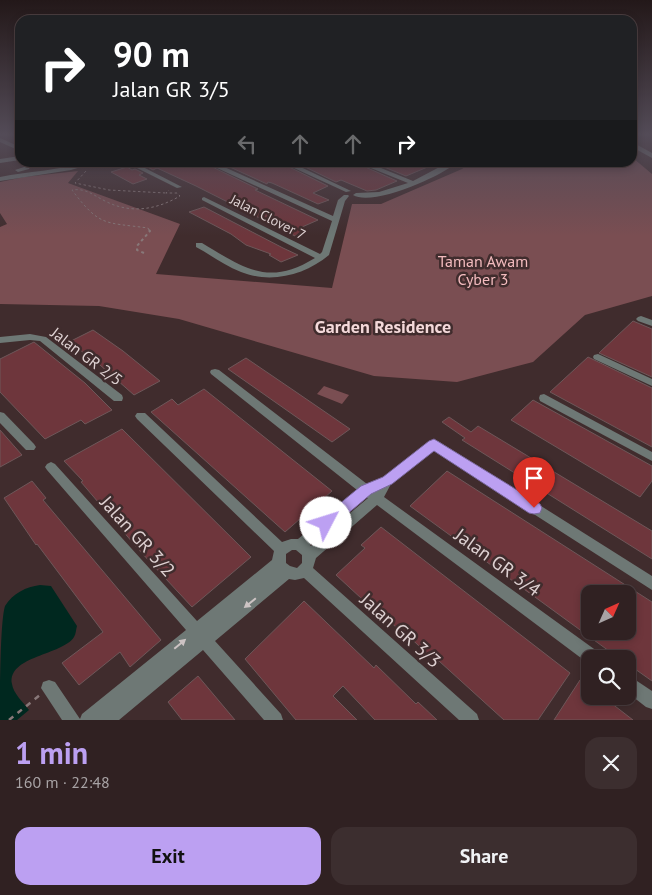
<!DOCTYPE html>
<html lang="en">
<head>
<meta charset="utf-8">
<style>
  body { margin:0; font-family:"PT Sans",sans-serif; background:#3c2e2f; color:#f1f3f6; height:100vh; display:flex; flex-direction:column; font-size:19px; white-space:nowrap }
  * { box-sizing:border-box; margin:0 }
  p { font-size:16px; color:#a8a3a5 }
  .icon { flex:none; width:28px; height:28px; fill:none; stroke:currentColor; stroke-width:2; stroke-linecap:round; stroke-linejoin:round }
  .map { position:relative; height:720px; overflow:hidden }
  .panel { display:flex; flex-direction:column; background:#302122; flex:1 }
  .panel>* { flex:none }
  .guide { position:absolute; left:15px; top:15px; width:622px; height:152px; border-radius:15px; box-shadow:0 2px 8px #0003,0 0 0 1px #4b3e40; background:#202124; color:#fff; overflow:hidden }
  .needle { width:32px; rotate:45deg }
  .fabs { position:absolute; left:581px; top:585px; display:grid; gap:10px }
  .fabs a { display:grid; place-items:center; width:55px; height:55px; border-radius:10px; background:#302122; box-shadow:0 2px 8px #0003,0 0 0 1px #4b3e40; font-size:25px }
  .pin { position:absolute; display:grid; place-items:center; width:42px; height:42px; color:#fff; margin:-51px -21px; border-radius:50% 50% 50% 0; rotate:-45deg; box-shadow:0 0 5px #0007 }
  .pin .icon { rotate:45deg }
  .me { position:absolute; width:55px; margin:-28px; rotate:50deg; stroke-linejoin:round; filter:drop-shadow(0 0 4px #0008) }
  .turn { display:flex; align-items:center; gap:18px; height:105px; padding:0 15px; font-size:22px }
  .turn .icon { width:65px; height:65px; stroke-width:2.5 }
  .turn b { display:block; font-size:35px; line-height:42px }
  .lanes { display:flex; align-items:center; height:48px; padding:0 15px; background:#0003; justify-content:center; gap:25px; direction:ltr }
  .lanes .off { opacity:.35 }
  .round { display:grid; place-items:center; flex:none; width:52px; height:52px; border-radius:15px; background:#3c2e2f }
  .headline { display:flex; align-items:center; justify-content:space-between; height:85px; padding:0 15px }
  h1 { font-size:30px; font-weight:700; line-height:38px; color:#bca0f2 }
  .cta { display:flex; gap:10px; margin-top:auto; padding:10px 15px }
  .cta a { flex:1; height:58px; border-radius:15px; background:#bca0f2; color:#111; font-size:20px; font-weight:700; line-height:58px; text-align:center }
  .cta a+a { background:#3c2e2f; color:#f1f3f6 }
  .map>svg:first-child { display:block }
  .green { fill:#7a4e52 }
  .water { fill:#00281f }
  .building { fill:#6e363c; stroke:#6e5759; fill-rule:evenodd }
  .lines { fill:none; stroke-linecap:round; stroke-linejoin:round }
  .path-far2 { stroke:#887879; stroke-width:1; stroke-dasharray:2.5 2.5; stroke-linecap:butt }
  .path-far1 { stroke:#887879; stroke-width:2; stroke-dasharray:3 3; stroke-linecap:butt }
  .path { stroke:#887879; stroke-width:2.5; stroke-dasharray:5.5 5.5; stroke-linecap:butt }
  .minor { fill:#6e7875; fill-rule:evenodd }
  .oneway { fill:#ccc3c3 }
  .route { fill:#bca0f2; stroke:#7a689d }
  .labels { text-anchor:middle; stroke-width:5; stroke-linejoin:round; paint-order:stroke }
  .far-street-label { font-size:14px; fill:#ddd0d1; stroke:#402c2d }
  .park-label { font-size:16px; fill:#f3bbbe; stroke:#402c2d }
  .street-label { font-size:16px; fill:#ddd0d1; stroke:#402c2d }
  .neighbourhood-label { font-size:18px; font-weight:bold; fill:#f4d9da; stroke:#402c2d }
  .near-street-label { font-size:19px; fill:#ddd0d1; stroke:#402c2d }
</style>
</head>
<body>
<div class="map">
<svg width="652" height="720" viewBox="0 0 652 720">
  <rect width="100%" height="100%" fill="#402c2d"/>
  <!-- green -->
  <g class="green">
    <path d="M633,158L652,174V296L585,315L533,362L457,382L374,376L179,319L99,306L0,304V227L7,224L0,213V182L24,177L78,171L68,183L180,224L156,274L332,288L352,204H381L462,169L470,163L632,162Z"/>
    <path d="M324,386L349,395L342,404L317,394Z"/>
  </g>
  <!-- water -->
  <path class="water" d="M40,585L51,586L77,626C76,629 76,634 74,637C63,655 7,656 12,684C13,693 23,702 29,710L17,720H0C0,697 0,622 5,606C13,593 26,587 40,585Z"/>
  <!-- building -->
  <g class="building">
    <path d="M145,162H202L258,189L255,190L318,220L302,227L308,230L295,236L196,186L157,168L153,170L144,165L148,164Z"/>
    <path d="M219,162H279L328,186L313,193L329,200L318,204L272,183L268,182L267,184Z"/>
    <path d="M295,162H354L397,181L376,190L367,191L341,180L336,182Z"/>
    <path d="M372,162H421L430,166L406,176Z"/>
    <path d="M127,167L132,170L135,169L143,173L139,175L147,179L133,184L111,172Z"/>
    <path d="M204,207L283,248L298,255L281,262L269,255L271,254L246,245L231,234L189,212Z"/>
    <path d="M633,321L652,329V377L599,353Z"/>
    <path d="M93,330L123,351L160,381L134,395L100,365L69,342Z"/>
    <path d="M34,342L85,383L112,410L85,424L81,420L45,439L0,392V359Z"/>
    <path d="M588,357L652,388V447L550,392Z"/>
    <path d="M246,358L296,392L350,429L332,442L228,369Z"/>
    <path d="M204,389L332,491L285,532L151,412L172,399L178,405Z"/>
    <path d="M533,400L652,466V481L640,497L511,420Z"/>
    <path d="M449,417L471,432L478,426L652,531V559L462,440L465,438L442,422Z"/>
    <path d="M122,429L251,557L192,607L139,550L81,482L83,481L64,461Z"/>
    <path d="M0,430L22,455L0,467Z"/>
    <path d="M447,471L652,602V681L628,664V659H620L410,506ZM590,594H628V631H590Z"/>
    <path d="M32,481L46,498L43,500L161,640L130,667L120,652L79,685L62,663L103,632L37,544L36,545L4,498Z"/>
    <path d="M381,527L570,673L538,720H504L439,661L438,664L400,628L399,630L364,597L362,599L336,575L365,548L361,545Z"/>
    <path d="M304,601L374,668L376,665L416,704L418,702L437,720H375L343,686L333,696L357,720H296L245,659Z"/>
    <path d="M198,676L235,720H182L168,702Z"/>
    <path d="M580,680L590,688V696H602L633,720H554Z"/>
  </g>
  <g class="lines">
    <!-- path-far2 -->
    <g class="path-far2">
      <path d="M100,166L106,162"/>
      <path d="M86,171L75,183L109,190L166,193"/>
      <path d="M149,230L148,228C104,222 100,227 72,190C86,188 93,195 105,201C130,214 156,210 180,196L177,193H166L169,190"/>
    </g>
    <!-- path-far1 -->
    <path class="path-far1" d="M144,253L137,250V246L150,231L148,229"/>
    <!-- path -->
    <path class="path" d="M9,720L40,695"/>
    <!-- minor -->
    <g class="minor">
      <path d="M0,138L20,147V151L0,142Z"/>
      <path d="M632,142L652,153V158L632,147Z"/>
      <path d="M20,156V160L0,163V159Z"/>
      <path d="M39,162L31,165L29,169L18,172L15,170L24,167L26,163Z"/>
      <path d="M86,162H97L71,170L0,181V177C28,171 58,171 86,162Z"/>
      <path d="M133,162H139L141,166L182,187L177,188L137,168Z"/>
      <path d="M204,162H213L333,216L338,200L344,195H348L349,196L345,201L329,255C305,275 271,284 241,272C225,266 211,255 196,247V243H202C244,268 268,287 315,258L202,200V198L204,197L320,254L322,252L332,221Z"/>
      <path d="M281,162H290L351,191L346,192Z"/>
      <path d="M356,162H366L413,181L449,162H457C441,177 372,207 353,195L356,193L379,192L408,183Z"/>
      <path d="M641,316L652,320V326L638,321L636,319L638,317Z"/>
      <path d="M30,334L46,337L122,395L123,398L122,401H114L40,341L30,340L0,343V337Z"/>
      <path d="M598,354L652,379V386L594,359L593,357L594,355Z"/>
      <path d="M215,369L219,370L367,484L383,478L430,441H438L652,576V590L434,450L391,484L384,497L601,654L603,659H590L589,664L377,505L316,558L313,568L477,714L479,720H459L304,578L295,580L289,579L215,641L281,714L283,720H264L203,650L119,720H62L41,688L43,682L49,680L55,682L80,719L82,714L186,630L47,470L45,467L47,464L51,462L55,464L197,621L272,560L274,551L137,419L135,416L137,413H145L282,542L291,539H298L357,490L211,374L210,372L211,370ZM366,497L368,498L311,546L310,545ZM292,550H296L302,555V563L297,568L290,566L286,563V554Z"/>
      <path d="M544,394L652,452V461L540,401L539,398L540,395Z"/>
      <path d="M0,412L4,413L34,444L36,447L34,450H26L0,423Z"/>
      <path d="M628,675L652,691V709L646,707L628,693Z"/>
    </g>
  </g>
  <!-- one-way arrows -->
  <defs><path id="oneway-solid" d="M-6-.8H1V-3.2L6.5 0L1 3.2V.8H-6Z" transform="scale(1.25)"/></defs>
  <g class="oneway">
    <use href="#oneway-solid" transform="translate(250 603) rotate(141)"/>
    <use href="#oneway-solid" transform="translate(180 644) rotate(-40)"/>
  </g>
  <!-- sky -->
  <linearGradient id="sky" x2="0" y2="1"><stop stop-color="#231819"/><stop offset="0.57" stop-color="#534b57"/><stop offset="1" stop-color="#534b57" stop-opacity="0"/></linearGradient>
  <rect width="652" height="236" fill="url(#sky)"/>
  <!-- route -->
  <path class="route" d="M434,439L540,504L542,508L540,513L534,514L529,513L434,451L392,484L371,494L332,527L326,529L321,527L319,523L321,519L361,486L383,477L429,441Z"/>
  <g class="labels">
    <!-- far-street labels -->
    <g class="far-street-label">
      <text transform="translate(268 217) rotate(27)" y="5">Jalan Clover 7</text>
    </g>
    <!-- park labels -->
    <g class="park-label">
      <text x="483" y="267">Taman Awam<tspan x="483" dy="18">Cyber 3</tspan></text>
    </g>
    <!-- street labels -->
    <g class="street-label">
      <text transform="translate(87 356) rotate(37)" y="6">Jalan GR 2/5</text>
    </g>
    <!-- neighbourhood labels -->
    <g class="neighbourhood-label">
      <text x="383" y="333">Garden Residence</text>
    </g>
    <!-- near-street labels -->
    <g class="near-street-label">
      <text transform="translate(138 536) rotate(48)" y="7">Jalan GR 3/2</text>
      <text transform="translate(498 562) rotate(36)" y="7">Jalan GR 3/4</text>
      <text transform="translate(401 630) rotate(42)" y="7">Jalan GR 3/3</text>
    </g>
  </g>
</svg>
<div class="fabs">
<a><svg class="needle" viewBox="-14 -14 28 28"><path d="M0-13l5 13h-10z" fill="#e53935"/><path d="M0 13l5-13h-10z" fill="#a8a3a5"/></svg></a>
<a><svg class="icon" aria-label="search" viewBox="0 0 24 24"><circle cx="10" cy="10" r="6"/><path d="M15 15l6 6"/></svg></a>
</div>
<div class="pin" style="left:534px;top:508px;background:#d93025"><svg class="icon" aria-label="arrive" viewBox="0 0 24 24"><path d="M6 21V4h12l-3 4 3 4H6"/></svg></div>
<svg class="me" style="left:326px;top:523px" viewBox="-20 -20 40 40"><circle r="19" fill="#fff"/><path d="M0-13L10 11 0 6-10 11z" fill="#bca0f2"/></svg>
<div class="guide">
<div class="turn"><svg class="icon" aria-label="right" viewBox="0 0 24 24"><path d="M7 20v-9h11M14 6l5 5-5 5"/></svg><div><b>90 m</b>Jalan GR 3/5</div></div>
<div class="lanes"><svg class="icon off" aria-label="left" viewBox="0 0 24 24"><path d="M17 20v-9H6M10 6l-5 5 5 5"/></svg><svg class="icon off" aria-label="ahead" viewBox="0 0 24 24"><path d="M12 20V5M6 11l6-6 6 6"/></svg><svg class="icon off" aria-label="ahead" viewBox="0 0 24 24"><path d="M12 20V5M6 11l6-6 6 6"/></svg><svg class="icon" aria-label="right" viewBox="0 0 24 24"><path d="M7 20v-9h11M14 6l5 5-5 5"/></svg></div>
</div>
</div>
<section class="panel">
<div class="headline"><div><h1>1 min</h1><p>160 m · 22:48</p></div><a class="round"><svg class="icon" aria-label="close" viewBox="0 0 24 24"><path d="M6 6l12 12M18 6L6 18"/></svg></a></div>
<div class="cta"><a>Exit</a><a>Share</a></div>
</section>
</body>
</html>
